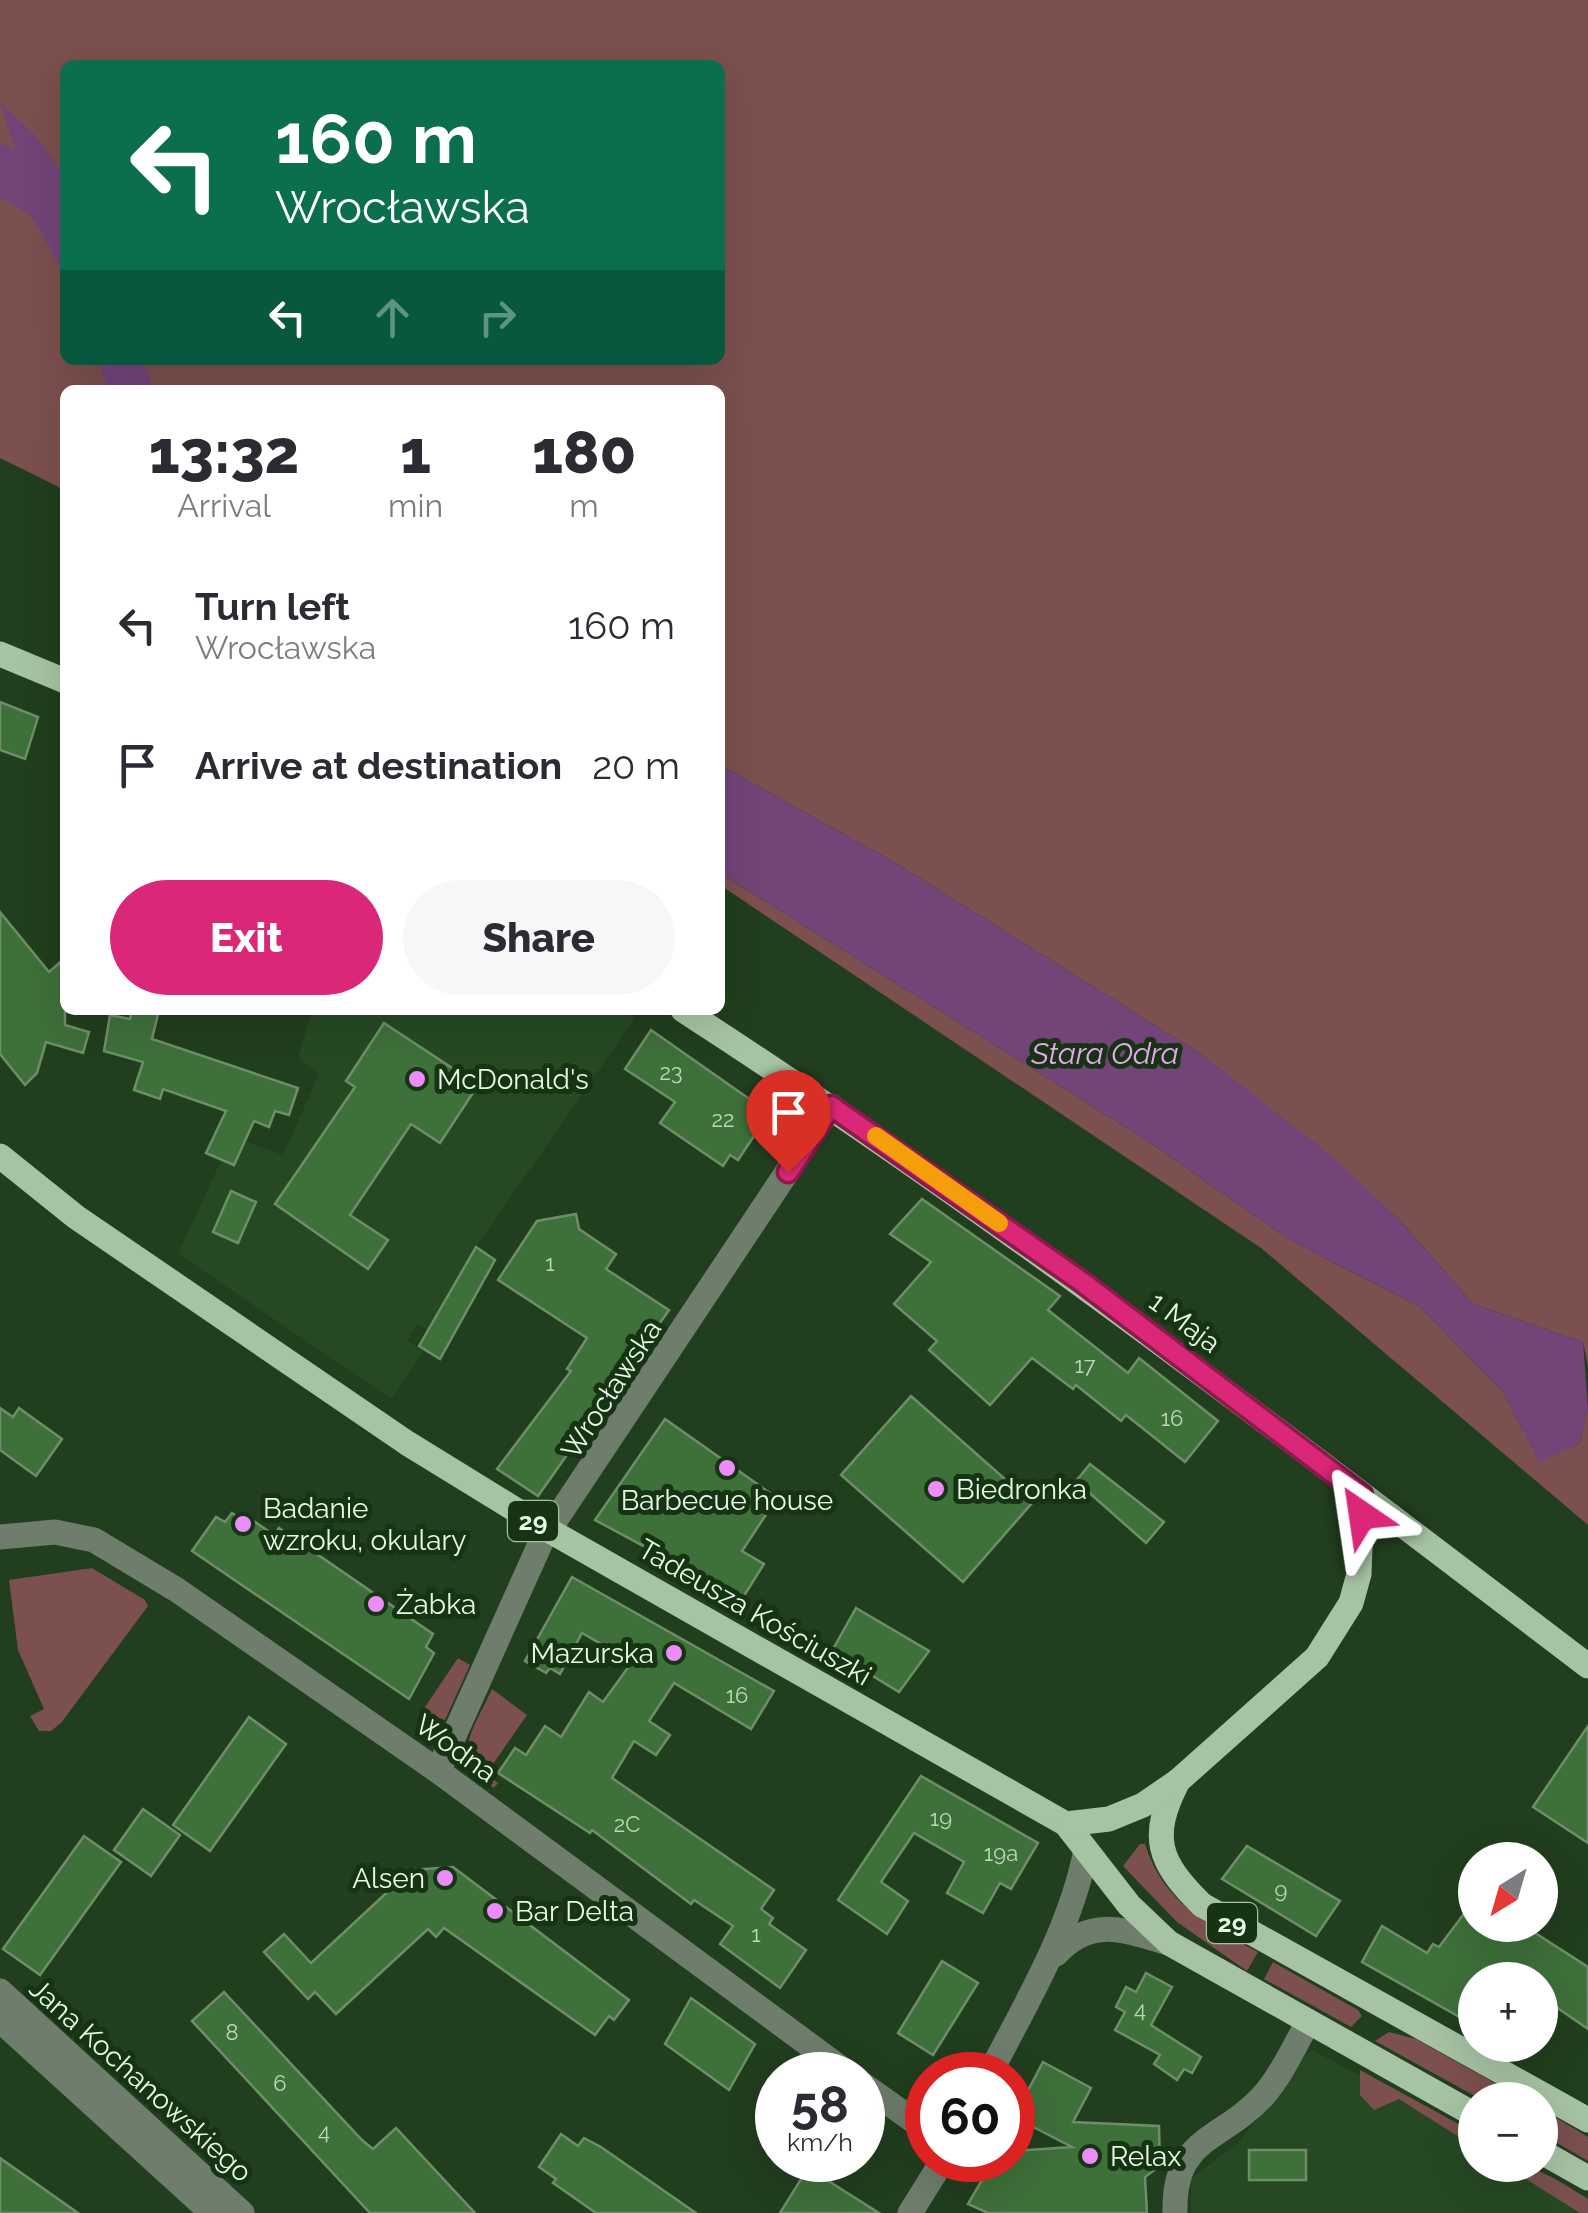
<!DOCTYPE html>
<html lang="en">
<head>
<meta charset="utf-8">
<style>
  body { margin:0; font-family:Raleway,sans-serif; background:#f7f7f7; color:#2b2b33; height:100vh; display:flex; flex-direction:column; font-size:38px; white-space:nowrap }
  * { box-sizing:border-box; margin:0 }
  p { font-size:32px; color:#7c7c81 }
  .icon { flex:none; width:55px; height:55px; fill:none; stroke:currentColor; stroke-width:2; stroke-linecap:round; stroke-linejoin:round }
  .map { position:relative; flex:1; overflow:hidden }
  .drawer { position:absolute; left:60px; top:385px; width:665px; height:630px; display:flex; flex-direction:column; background:#fff; border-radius:15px; box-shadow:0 10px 40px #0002 }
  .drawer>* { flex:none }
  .hud { position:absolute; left:60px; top:60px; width:665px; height:305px; border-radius:15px; box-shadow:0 10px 40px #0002; background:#0b6e4f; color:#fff; overflow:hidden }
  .needle { width:65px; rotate:217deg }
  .buttons { position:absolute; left:1458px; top:1842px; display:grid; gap:20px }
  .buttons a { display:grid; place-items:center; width:100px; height:100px; border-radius:50%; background:#fff; box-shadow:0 10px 40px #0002; font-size:50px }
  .speed { position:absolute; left:755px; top:2052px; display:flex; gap:20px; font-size:50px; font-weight:700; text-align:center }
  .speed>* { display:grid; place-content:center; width:130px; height:130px; border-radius:50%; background:#fff; box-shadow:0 10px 40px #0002; line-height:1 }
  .speed small { font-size:25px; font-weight:400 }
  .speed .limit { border:15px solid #d22; background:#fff; color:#111 }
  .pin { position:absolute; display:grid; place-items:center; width:85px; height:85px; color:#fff; margin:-102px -42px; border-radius:50% 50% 50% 0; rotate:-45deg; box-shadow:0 0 10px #0007 }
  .pin .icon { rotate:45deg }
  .me { position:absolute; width:110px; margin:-55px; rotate:328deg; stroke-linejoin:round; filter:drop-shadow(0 0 8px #0008) }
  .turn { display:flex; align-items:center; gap:35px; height:210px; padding:0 50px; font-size:45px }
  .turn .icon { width:130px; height:130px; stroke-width:2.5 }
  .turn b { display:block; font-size:70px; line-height:85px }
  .lanes { display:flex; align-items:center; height:95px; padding:0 50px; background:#0003; justify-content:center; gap:50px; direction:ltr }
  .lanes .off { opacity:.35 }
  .eta { display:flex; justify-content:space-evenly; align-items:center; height:170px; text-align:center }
  .eta b { font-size:60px; font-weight:800; line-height:70px }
  .action { display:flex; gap:20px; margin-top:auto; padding:20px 50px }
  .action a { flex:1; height:115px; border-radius:60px; background:#db2777; color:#fff; font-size:40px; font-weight:800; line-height:115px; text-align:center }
  .action a+a { background:#f7f7f7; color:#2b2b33 }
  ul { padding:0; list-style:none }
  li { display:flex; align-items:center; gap:30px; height:140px; padding:0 50px }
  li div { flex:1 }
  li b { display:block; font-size:38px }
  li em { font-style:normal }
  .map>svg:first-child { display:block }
  .built { fill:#264924 }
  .green { fill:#7b504e; fill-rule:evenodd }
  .water { fill:#724478 }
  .building { fill:#3e703a; stroke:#6e8e6a; stroke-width:2.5 }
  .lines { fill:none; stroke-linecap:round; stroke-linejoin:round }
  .minor { stroke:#6f7d6d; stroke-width:25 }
  .major { stroke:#a6c3a3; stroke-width:25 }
  .route-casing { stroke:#8e194d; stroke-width:25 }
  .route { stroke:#db2777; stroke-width:18 }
  .slow { stroke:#f59e0b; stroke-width:18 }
  .poi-dot { fill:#ec8cfa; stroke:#163314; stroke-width:4 }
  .labels { text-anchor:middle; stroke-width:10; stroke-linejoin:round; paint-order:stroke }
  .number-label { font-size:22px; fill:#bdd7ba }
  .shield { fill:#163314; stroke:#a8bea6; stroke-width:2.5 }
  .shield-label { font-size:25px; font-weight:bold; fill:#e7f9e5 }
  .poi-label { font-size:28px; fill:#e7f9e5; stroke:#163314; text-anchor:start }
  .street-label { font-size:28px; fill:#e7f9e5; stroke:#163314 }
  .water-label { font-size:30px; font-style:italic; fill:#e9a6f3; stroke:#163314 }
</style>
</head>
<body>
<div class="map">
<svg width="1588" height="2213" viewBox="0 0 1588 2213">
  <rect width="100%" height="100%" fill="#213e1e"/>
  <!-- built -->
  <g class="built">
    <path d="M312,1010H622L635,1018L476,1247L429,1330L417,1324L408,1341L423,1351L392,1399L178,1254L232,1137L283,1155L319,1074L298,1058Z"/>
    <path d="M1311,2049L1475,2139V2165H1521L1588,2213H1191V2179L1239,2142Z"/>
  </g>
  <!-- green -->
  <g class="green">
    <path d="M0,0H1588V1366L1583,1342L1473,1304L1399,1219L1204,1056L894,862L720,765V390H65V490L0,458ZM65,65H720V360H65Z"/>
    <path d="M720,873L1146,1140L1288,1239L1420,1307L1503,1392L1539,1461L1580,1443L1588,1408V1525L1261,1248L720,885Z"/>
    <path d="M92,1568L145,1600L148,1606L61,1723L51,1731H39L30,1716L44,1709L18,1650L9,1580Z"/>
    <path d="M458,1658L470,1665L445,1720L421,1713Z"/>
    <path d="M492,1689L527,1715L486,1774L498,1783L494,1788C449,1754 473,1731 492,1689Z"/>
    <path d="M1140,1844H1145C1163,1902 1207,1925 1258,1952L1247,1971L1177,1922L1123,1866Z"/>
    <path d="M1273,1962L1358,2010L1362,2016L1351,2027L1264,1979Z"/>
    <path d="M1389,2032L1416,2039L1525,2100H1482L1375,2041Z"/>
    <path d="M1360,2070L1475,2133V2147L1399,2099L1374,2110L1360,2095Z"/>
    <path d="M1540,2108L1588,2137V2161L1540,2133Z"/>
    <path d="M1504,2165C1539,2165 1559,2181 1588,2199V2213H1580Z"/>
  </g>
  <!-- water -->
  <g class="water">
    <path d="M0,102L35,135L65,177V274L31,216L0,198V144L15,149Z"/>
    <path d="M97,360H143L154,390H109Z"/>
    <path d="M720,765L894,862L1204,1056L1334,1158L1399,1219L1473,1304L1583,1342L1588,1408L1580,1443L1539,1462L1503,1392L1420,1307L1288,1239L1146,1140L720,873Z"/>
  </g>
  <!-- building -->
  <g class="building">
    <path d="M0,702L38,717L25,759L0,750Z"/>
    <path d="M0,912L49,972L65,958V1025L89,1032L83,1053L46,1042L37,1073L25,1085L0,1054Z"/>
    <path d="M132,1010H159L152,1039L298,1088L289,1115L275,1111L269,1127L254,1121L234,1165L206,1153L226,1111L163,1089L160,1099L134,1090L143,1062L104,1051L110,1015L130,1019Z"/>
    <path d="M384,1023L478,1085L440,1143L411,1124L350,1215L388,1240L368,1269L275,1204L355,1087L346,1081Z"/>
    <path d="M651,1030L758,1105L775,1152L754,1136L738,1160L730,1155L723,1166L660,1123L675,1102L625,1069Z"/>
    <path d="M231,1191L256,1202L238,1243L213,1232Z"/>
    <path d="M922,1199L1060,1296L1048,1310L1128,1373L1139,1358L1218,1421L1185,1462L1126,1415L1121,1421L1076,1385L1073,1389L1032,1358L990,1405L929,1350L937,1341L894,1304L931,1262L890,1234Z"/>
    <path d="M576,1214L579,1229L616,1254L606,1269L669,1310L538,1496L497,1469L571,1371L567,1369L587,1338L498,1280L537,1221Z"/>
    <path d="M476,1247L495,1260L440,1359L419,1346Z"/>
    <path d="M911,1396L1032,1503L963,1582L841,1475Z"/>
    <path d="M0,1408L13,1417L19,1408L62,1439L36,1476L0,1450Z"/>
    <path d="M665,1419L777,1498L742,1551L764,1564L742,1599L595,1520Z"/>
    <path d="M1090,1464L1164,1522L1146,1543L1076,1481Z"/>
    <path d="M232,1513L245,1522L248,1517L274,1535L279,1528L433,1634L426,1647L434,1653L409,1699L192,1551L216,1517L225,1522Z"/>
    <path d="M572,1577L774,1691L751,1729L674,1683L649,1721L670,1735L656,1755L634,1741L612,1778L774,1890L761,1909L773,1918L769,1924L806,1950L780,1988L720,1944L733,1926L694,1900L691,1904L592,1830L590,1833L498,1773L515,1748L526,1755L545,1726L561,1737L589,1692L603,1702L632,1662L582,1633L560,1674L550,1668L546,1673L525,1661Z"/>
    <path d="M856,1608L929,1651L899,1692L832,1651Z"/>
    <path d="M249,1717L286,1744L210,1851L173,1825Z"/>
    <path d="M1588,1726V1843L1533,1807Z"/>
    <path d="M921,1776L1038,1843L1011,1889L1000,1883L983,1913L947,1893L964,1862L914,1833L881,1882L908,1901L887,1934L838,1900Z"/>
    <path d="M143,1809L180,1835L151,1876L114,1850Z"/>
    <path d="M84,1836L121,1862L40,1975L3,1949Z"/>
    <path d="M1247,1846L1340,1901L1316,1936L1222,1879Z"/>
    <path d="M453,1867L629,2000L614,2020L609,2016L595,2035L444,1928L436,1937L428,1929L336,2014L315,1992L308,1999L264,1952L284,1934L311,1963L411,1870Z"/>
    <path d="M1475,1899V1925H1523L1588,1967V2029L1540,1996V1980H1515L1501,1970L1493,1980H1475V2006L1465,2020L1362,1962L1382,1926L1427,1953L1433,1944L1439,1947Z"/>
    <path d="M942,1961L978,1983L933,2055L898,2033Z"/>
    <path d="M1146,1973L1172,1987L1151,2025L1201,2057L1192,2073L1184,2069L1177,2080L1154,2064L1160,2055L1115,2030L1125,2012L1116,2007L1126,1987L1136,1992Z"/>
    <path d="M224,1992L362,2140L373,2149L396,2128L475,2213H370L192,2021Z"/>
    <path d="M691,1998L755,2044L729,2090L665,2044Z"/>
    <path d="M1043,2062L1091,2088L1073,2122L1159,2126L1160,2166L1145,2177L1147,2213H988L968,2204L989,2168L1001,2160H1012V2151L1072,2147L1014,2117Z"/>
    <path d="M561,2134L578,2146L584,2138L601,2147L696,2213H596L553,2183L556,2179L539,2167Z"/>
    <rect x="1249" y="2150" width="57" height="30"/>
    <path d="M0,2158L78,2213H0Z"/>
    <path d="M808,2168L879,2213H780Z"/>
  </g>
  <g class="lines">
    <!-- minor -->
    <g class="minor">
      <path d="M0,1537L55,1532L94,1540L177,1590L438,1771L850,2075"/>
      <path d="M438,1771L541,1542L831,1106"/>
      <path d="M1056,1954C1091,1916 1124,1930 1169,1943"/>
      <path d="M0,1991L242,2213"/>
      <path d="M0,2020L212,2213"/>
      <path d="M989,2075C1026,2003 1070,1931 1086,1850"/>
      <path d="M862,2084L928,2131"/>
      <path d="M910,2213L943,2160"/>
      <path d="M1175,2213C1173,2136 1221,2142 1263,2096C1282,2074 1294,2047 1308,2022"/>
    </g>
    <!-- major -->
    <g class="major">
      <path d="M0,654L65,681"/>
      <path d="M683,1010C997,1213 1291,1440 1588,1666"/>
      <path d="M0,1156L76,1217L407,1443L550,1531L1066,1824L1129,1905L1169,1943L1475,2115"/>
      <path d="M1178,1781C1149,1837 1158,1862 1202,1905L1588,2120"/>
      <path d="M1066,1824L1109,1819L1143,1805L1178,1781L1317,1657L1351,1603L1359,1574L1362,1495"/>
      <path d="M1540,2151L1588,2178"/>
    </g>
  </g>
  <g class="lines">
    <defs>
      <path id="route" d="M788,1172L831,1106L1082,1282L1362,1495V1515"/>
    </defs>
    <!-- route casing -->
    <use href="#route" class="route-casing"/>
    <!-- route -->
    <use href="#route" class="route"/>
    <!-- slow -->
    <path class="slow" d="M876,1136L999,1223"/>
  </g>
  <!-- markers -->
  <g class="poi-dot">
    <circle cx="417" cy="1079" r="10"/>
    <circle cx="727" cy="1468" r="10"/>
    <circle cx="936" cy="1489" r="10"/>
    <circle cx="243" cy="1524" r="10"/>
    <circle cx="376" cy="1604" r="10"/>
    <circle cx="674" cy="1653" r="10"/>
    <circle cx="445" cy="1878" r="10"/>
    <circle cx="495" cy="1911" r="10"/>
    <circle cx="1090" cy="2156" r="10"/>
  </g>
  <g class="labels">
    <!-- number labels -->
    <g class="number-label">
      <text x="671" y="1080">23</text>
      <text x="723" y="1127">22</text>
      <text x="550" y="1271">1</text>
      <text x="1085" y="1373">17</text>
      <text x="1172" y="1426">16</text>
      <text x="737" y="1703">16</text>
      <text x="941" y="1826">19</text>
      <text x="627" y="1832">2C</text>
      <text x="1001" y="1861">19a</text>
      <text x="1281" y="1898">9</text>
      <text x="756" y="1942">1</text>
      <text x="1140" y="2017">4</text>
      <text x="232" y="2040">8</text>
      <text x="280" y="2091">6</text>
      <text x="324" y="2139">4</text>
    </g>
    <!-- shield labels -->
    <g class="shield">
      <rect x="508" y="1501" width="50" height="40" rx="8"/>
      <rect x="1207" y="1903" width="50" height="40" rx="8"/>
    </g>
    <g class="shield-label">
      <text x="533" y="1530">29</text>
      <text x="1232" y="1932">29</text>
    </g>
    <!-- poi labels -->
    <g class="poi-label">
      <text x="437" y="1089">McDonald's</text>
      <text x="956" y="1499">Biedronka</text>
      <text x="727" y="1510" text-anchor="middle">Barbecue house</text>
      <text x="263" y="1518">Badanie<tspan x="263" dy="32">wzroku, okulary</tspan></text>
      <text x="396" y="1614">Żabka</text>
      <text x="654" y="1663" text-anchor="end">Mazurska</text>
      <text x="425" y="1888" text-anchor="end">Alsen</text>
      <text x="515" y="1921">Bar Delta</text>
      <text x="1110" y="2166">Relax</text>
    </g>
    <!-- street labels -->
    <g class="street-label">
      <text transform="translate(1185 1322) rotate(37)" y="10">1 Maja</text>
      <text transform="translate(611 1389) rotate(-57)" y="10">Wrocławska</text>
      <text transform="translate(755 1612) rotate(30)" y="10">Tadeusza Kościuszki</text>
      <text transform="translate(456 1748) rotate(36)" y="10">Wodna</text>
      <text transform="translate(141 2080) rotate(42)" y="10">Jana Kochanowskiego</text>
    </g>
    <!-- water labels -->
    <g class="water-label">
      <text x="1105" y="1064">Stara Odra</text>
    </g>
  </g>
</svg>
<div class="buttons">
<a><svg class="needle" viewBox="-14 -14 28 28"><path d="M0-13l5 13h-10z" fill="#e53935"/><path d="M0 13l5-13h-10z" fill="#7c7c81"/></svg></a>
<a>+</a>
<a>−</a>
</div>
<div class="speed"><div>58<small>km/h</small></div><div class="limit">60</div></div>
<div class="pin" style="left:788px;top:1172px;background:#d93025"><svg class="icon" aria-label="arrive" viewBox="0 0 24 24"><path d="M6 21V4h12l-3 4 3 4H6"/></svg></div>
<svg class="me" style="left:1362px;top:1515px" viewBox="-20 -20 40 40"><path d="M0-17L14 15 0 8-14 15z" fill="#db2777" stroke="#fff" stroke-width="4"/></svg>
<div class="hud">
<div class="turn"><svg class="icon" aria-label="left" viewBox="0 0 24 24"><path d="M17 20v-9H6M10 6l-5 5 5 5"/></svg><div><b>160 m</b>Wrocławska</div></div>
<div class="lanes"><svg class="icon" aria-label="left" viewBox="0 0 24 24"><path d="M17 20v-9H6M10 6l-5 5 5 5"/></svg><svg class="icon off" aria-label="ahead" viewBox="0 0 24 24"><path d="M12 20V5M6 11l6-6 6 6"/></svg><svg class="icon off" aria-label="right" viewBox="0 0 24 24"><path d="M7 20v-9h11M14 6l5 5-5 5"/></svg></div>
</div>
<section class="drawer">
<div class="eta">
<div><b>13:32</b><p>Arrival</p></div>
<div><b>1</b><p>min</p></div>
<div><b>180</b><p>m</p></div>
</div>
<ul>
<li><svg class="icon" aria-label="left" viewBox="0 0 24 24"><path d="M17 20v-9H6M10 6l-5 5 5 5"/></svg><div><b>Turn left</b><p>Wrocławska</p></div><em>160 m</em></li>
<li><svg class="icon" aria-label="arrive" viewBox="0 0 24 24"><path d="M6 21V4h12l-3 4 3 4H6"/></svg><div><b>Arrive at destination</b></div><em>20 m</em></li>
</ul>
<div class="action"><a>Exit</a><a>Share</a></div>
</section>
</div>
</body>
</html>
